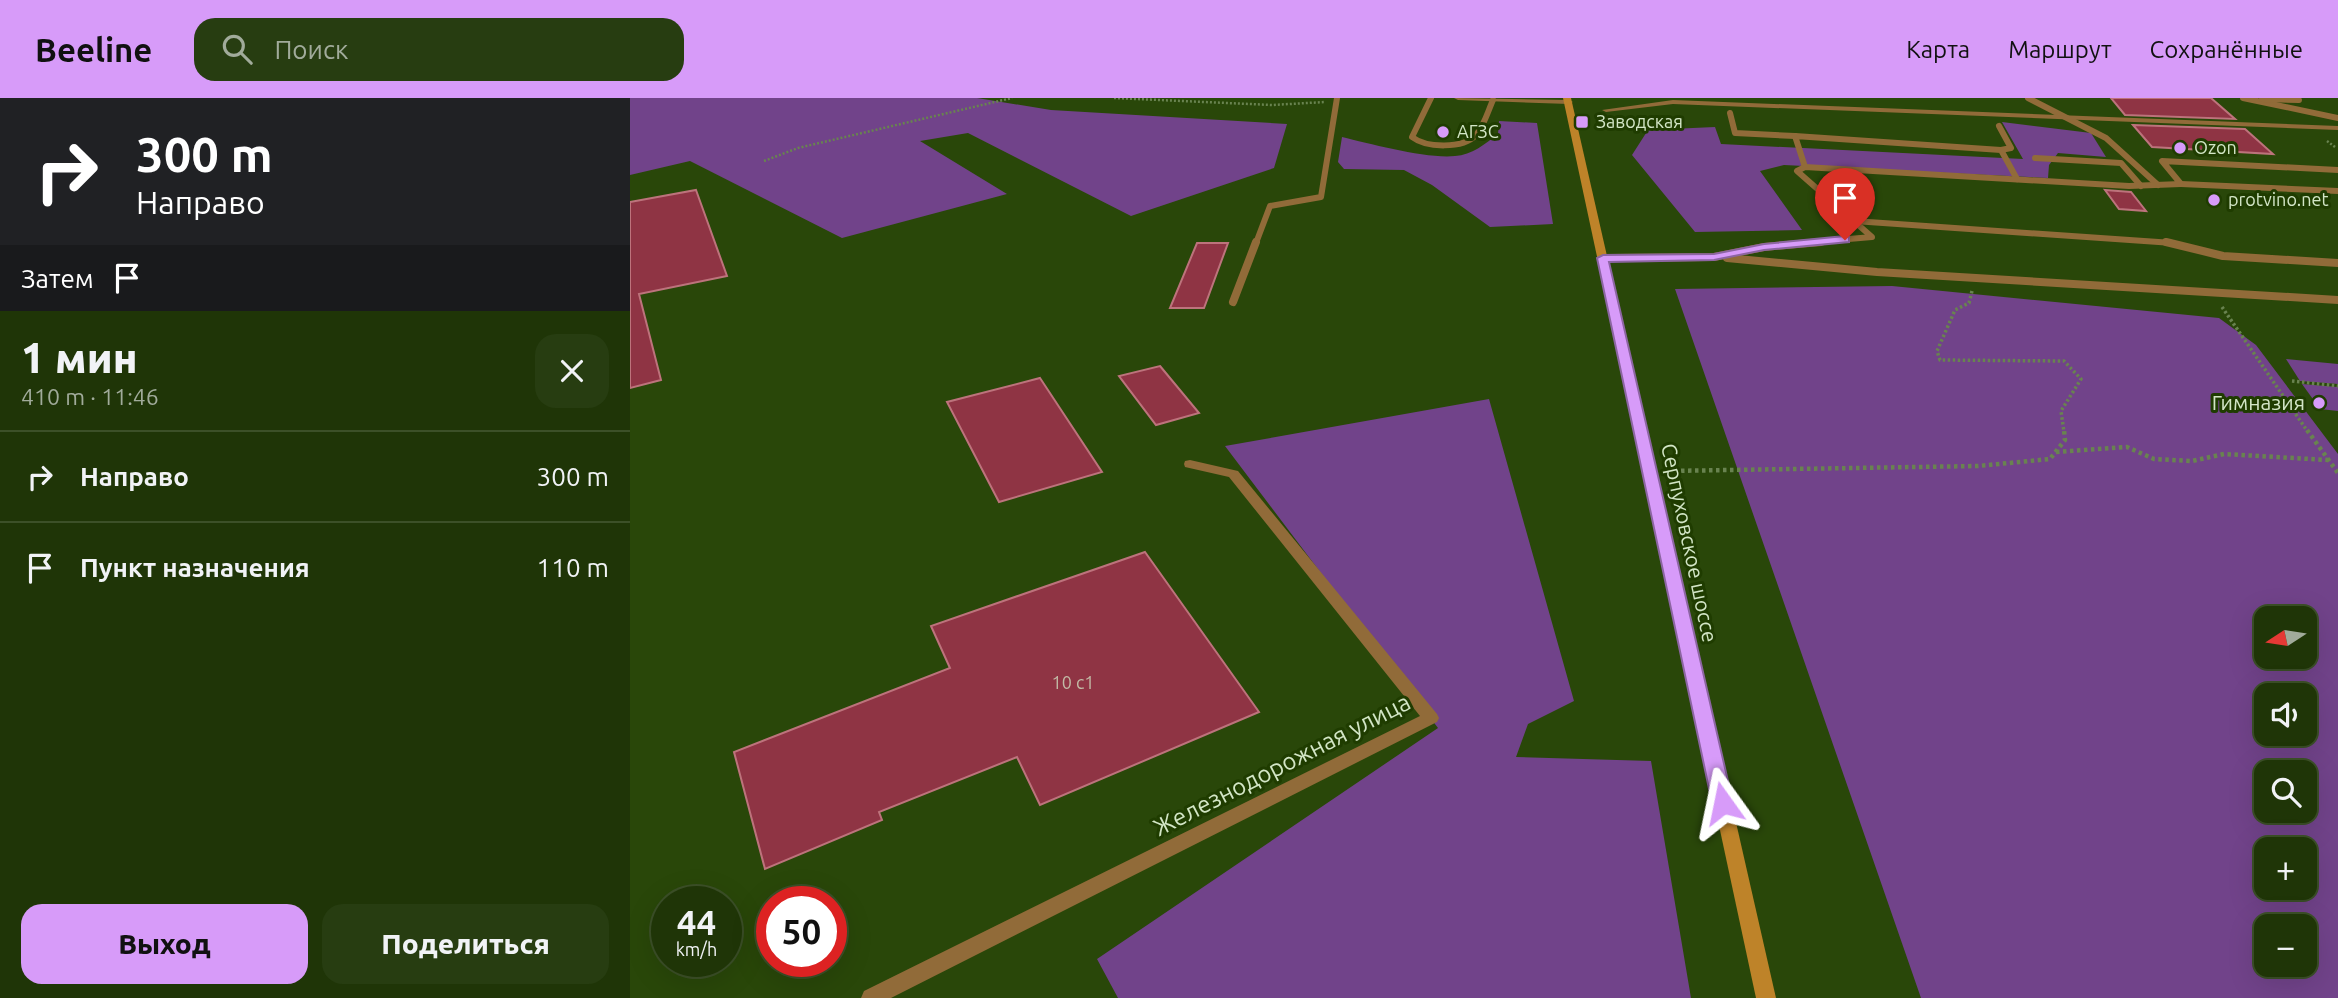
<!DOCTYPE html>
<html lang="ru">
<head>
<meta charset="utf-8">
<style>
  body { margin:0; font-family:Ubuntu,sans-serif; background:#273d11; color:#f1f3f6; height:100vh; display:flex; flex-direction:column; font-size:26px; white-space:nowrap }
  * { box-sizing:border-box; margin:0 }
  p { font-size:23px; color:#a1ab9b }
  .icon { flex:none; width:38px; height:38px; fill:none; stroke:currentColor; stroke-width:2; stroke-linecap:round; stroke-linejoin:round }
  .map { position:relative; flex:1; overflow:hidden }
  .sheet { display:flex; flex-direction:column; background:#1f3507; width:630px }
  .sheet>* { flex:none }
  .hud { background:#202124; color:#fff; overflow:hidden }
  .needle { width:46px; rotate:258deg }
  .tools { position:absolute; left:1624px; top:508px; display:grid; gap:14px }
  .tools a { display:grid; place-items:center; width:63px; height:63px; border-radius:14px; background:#1f3507; box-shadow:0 7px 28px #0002,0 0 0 2px #3c5028; font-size:35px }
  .speed { position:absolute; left:21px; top:788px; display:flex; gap:14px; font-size:35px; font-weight:700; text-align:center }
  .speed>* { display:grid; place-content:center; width:91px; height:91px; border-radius:50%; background:#1f3507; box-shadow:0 7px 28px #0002,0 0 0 2px #3c5028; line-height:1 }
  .speed small { font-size:18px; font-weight:400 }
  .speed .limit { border:10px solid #d22; background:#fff; color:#111 }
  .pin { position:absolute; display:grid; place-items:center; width:60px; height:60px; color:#fff; margin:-72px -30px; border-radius:50% 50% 50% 0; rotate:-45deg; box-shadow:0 0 7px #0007 }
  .pin .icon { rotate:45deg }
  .me { position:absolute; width:77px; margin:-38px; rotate:348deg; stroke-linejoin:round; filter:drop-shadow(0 0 5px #0008) }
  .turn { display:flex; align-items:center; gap:24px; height:147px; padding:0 21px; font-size:32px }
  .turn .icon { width:91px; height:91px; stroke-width:2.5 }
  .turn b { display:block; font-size:49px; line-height:60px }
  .then { display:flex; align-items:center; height:66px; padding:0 21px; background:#0003; gap:14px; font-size:26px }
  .round { display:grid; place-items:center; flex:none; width:74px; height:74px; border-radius:21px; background:#273d11 }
  .overview { display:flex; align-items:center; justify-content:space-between; height:119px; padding:0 21px }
  h1 { font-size:42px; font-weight:800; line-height:52px }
  .cta { display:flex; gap:14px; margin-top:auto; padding:14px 21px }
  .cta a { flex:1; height:80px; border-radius:21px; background:#d79bf9; color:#111; font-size:28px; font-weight:800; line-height:80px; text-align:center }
  .cta a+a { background:#273d11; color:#f1f3f6 }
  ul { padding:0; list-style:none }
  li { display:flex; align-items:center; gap:21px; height:91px; padding:0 21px; border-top:2px solid #3c5028 }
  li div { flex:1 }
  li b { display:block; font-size:26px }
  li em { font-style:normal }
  header { display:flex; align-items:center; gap:42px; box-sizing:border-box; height:98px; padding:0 35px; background:#d79bf9; color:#111 }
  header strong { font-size:33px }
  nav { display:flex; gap:38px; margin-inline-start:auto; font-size:24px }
  .search { width:490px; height:63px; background:#273d11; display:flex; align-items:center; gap:18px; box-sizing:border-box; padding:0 24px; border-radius:21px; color:#a1ab9b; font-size:26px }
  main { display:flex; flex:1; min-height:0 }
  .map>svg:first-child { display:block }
  .green { fill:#71438a; fill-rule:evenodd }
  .building { fill:#8f3444; stroke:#bd737c; stroke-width:2 }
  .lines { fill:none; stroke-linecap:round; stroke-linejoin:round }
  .path-far2 { stroke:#698350; stroke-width:2.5; stroke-dasharray:2 2; stroke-linecap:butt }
  .path-far1 { stroke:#698350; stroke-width:3.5; stroke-dasharray:2.5 2.5; stroke-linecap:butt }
  .path { stroke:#698350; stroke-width:4.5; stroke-dasharray:3.5 3.5; stroke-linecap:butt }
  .lane-far1 { stroke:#916b39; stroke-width:6 }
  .lane { stroke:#916b39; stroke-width:8 }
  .street { fill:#916b39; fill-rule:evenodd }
  .secondary { fill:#be8329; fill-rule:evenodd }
  .route { fill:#d79bf9; stroke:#8c65a2; stroke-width:2 }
  .poi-dot { fill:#d79bf9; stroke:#1f3c00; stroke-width:2.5 }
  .labels { text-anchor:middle; stroke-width:6; stroke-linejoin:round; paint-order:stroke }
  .far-poi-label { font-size:18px; fill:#d3e6c6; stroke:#1f3c00; text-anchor:start }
  .number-label { font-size:18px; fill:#c2baa6 }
  .poi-label { font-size:21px; fill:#d3e6c6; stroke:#1f3c00; text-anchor:end }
  .street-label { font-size:21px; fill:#d3e6c6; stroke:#1f3c00 }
  .near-street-label { font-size:24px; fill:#d3e6c6; stroke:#1f3c00 }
</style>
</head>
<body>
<header>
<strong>Beeline</strong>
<div class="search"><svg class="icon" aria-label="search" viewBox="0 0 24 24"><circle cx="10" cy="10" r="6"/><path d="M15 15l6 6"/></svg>Поиск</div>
<nav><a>Карта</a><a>Маршрут</a><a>Сохранённые</a></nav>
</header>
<main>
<section class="sheet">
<div class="hud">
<div class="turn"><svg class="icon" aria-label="right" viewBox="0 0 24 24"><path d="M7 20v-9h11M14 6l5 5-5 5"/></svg><div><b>300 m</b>Направо</div></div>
<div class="then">Затем<svg class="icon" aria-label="arrive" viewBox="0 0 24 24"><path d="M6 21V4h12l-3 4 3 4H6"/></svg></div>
</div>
<div class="overview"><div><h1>1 мин</h1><p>410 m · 11:46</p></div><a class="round"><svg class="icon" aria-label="close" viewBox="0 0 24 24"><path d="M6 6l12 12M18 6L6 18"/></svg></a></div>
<ul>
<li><svg class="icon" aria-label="right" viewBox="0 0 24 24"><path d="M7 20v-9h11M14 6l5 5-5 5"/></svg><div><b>Направо</b></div><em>300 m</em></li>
<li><svg class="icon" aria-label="arrive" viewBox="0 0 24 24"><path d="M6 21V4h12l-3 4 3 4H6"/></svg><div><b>Пункт назначения</b></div><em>110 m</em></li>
</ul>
<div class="cta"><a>Выход</a><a>Поделиться</a></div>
</section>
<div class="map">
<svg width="1708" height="900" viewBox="0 0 1708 900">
  <rect width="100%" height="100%" fill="#294709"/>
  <!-- green -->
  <g class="green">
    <path d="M0,0H347L421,12L657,26L644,70L501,118L338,35L290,43L377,96L212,140L60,63L0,77Z"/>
    <path d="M869,23L907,25L923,126L860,129L802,87L774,72L714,71L708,64L712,39C741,46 797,61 825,58C842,57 855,46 868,36Z"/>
    <path d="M1372,24L1461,35L1476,59L1428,55L1419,67L1418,80L1154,67L1130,73L1172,132L1065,134L1002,57L1018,32L1085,29L1091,46L1393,61Z"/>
    <path d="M1262,188L1589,220L1626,247L1708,356V900H1291L1045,191ZM1636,520H1675V558H1636ZM1636,597H1675V635H1636ZM1636,674H1675V712H1636ZM1636,751H1675V789H1636ZM1636,828H1675V866H1636Z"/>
    <path d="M1656,261L1708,266V286L1670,283Z"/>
    <path d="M1672,286L1708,289V313L1690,311Z"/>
    <path d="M859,301L944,603L898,626L886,659L1021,663L1061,900H488L467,861L808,630L595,348Z"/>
  </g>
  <!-- building -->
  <g class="building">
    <path d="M1481,0H1581L1605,21L1495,17Z"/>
    <path d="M1503,27L1615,31L1643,56L1522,49Z"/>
    <path d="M66,92L97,178L9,196L31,282L0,290V104Z"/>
    <path d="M1475,92L1501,94L1516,113L1489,111Z"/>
    <path d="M567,145H598L574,210H540Z"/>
    <path d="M530,268L569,315L526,327L489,278Z"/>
    <path d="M410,280L472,374L369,404L317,304Z"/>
    <path d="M515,454L629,614L410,707L387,659L249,714L252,722L135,771L104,654L320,570L301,528Z"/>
  </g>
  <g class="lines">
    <!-- path-far2 -->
    <g class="path-far2">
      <path d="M484,0L642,7L695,4"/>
      <path d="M1697,43L1705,49"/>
      <path d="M134,63L168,50L382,0"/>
    </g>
    <!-- path-far1 -->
    <g class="path-far1">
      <path d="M1342,193L1339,205L1325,212L1307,253L1310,262L1434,263L1451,281L1431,313L1434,334"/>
      <path d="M1592,209L1678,334"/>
      <path d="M1662,283L1708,288"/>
    </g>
    <!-- path -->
    <g class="path">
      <path d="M1677,332L1708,375"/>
      <path d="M1426,354L1497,349L1524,361L1562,363L1594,356L1698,362"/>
      <path d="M1037,373L1348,368L1420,361L1435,342L1434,332"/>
    </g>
    <!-- lane-far1 -->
    <g class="lane-far1">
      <path d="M801,0L782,39C796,50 833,51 846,37C854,28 858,13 863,2"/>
      <path d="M1398,0L1476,40L1528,87"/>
      <path d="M1613,0L1708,20"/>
      <path d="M1632,1L1669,2L1666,0"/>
      <path d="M1100,15L1105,35L1165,38"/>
      <path d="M1369,28L1381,50L1371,52"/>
      <path d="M1405,60L1491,65L1511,88"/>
      <path d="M1175,69L1165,38L1371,52L1387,81"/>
      <path d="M1551,86L1708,93"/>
      <path d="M1224,123L1543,145"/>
      <path d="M626,145L640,108L691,99L707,0"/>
      <path d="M1172,145L1242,139L1167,73L1175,69L1499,88L1551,86L1532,63L1708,72"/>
    </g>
    <!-- lane -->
    <g class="lane">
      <path d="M1536,144L1593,158L1708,165"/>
      <path d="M973,160L1084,159L1134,149L1191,144"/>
      <path d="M1097,160L1247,174L1708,202"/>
      <path d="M603,204L626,144"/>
    </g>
    <!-- street -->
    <g class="street">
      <path d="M824,0L939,2L943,4L939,6L828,2Z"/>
      <path d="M1043,2L1708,28V32L1043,6L976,14L972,12Z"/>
      <path d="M560,362L608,373L807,616L809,620L807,624L261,900H231L234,893L790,618L599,379L555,369L554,366L555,363Z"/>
    </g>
    <!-- secondary -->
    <path class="secondary" d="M933,0H941L1146,900H1126Z"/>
  </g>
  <!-- route -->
  <path class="route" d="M1215,138L1219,139V144L1134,152L1084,162L979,164L1103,705L1100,710L1093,712L1085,710L1082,705L967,160L973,157L1084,156L1134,146Z"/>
  <!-- markers -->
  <g class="poi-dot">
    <rect x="945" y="17" width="14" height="14" rx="3.5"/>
    <circle cx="813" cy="34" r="7"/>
    <circle cx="1550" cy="50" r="7"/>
    <circle cx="1584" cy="102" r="7"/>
    <circle cx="1689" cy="305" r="7"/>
  </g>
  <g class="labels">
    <!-- far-poi labels -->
    <g class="far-poi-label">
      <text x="966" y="30">Заводская</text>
      <text x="827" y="40">АГЗС</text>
      <text x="1564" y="56">Ozon</text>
      <text x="1598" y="108">protvino.net</text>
    </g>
    <!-- number labels -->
    <g class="number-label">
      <text x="443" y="591">10 с1</text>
    </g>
    <!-- poi labels -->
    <g class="poi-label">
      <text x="1675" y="312">Гимназия</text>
    </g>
    <!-- street labels -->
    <g class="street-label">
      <text transform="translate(1059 445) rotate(78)" y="7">Серпуховское шоссе</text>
    </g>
    <!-- near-street labels -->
    <g class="near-street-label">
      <text transform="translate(652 667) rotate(-27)" y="8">Железнодорожная улица</text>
    </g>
  </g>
</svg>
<div class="tools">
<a><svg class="needle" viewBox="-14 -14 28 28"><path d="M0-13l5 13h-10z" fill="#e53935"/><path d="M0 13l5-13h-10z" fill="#a1ab9b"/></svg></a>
<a><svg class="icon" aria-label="sound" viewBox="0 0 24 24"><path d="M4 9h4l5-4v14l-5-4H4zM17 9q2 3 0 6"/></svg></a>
<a><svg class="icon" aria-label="search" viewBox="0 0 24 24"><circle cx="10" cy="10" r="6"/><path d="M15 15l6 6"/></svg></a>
<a>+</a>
<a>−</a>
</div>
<div class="speed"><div>44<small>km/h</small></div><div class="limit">50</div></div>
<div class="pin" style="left:1215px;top:142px;background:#d93025"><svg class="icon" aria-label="arrive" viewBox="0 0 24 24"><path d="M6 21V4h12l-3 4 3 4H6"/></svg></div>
<svg class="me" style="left:1093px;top:705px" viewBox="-20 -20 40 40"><path d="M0-17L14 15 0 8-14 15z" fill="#d79bf9" stroke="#fff" stroke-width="4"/></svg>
</div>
</main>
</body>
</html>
